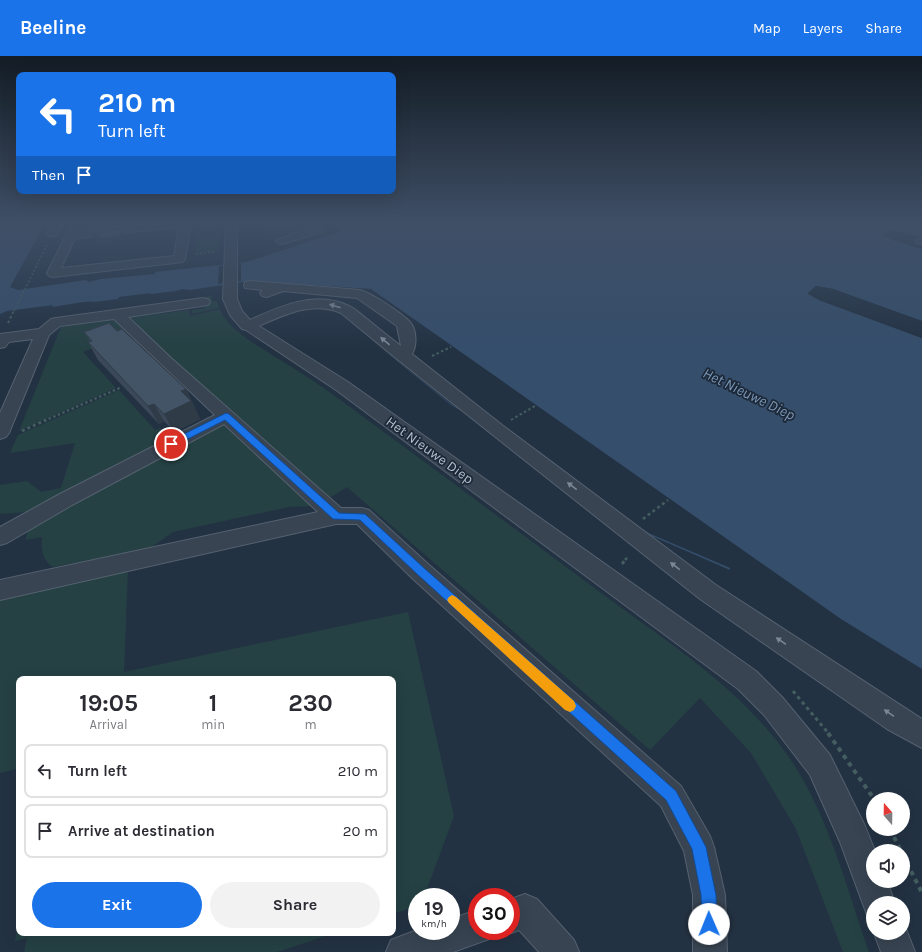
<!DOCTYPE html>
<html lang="en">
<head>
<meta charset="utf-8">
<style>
  body { margin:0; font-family:Karla,sans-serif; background:#f2f2f3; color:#2b2b33; height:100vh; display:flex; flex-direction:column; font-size:15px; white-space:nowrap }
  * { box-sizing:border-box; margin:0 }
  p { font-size:13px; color:#7c7c81 }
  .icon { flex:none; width:22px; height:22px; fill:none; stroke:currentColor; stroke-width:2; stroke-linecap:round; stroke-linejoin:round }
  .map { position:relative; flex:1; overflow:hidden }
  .drawer { position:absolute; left:16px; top:620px; width:380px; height:260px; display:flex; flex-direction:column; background:#fff; border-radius:8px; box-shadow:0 4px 16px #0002 }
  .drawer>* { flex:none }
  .banner { position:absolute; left:16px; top:16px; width:380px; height:122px; border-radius:8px; box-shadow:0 4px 16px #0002; background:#1a73e8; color:#fff; overflow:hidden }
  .needle { width:26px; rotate:340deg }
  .buttons { position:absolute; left:866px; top:736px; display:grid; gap:8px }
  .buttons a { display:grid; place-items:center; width:44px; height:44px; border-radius:50%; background:#fff; box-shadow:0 4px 16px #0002; font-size:20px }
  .speed { position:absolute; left:408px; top:832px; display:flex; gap:8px; font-size:20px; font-weight:700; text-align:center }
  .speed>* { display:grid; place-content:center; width:52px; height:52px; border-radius:50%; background:#fff; box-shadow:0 4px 16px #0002; line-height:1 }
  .speed small { font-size:10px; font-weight:400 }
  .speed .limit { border:6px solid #d22; background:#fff; color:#111 }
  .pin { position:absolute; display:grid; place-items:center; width:34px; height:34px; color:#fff; margin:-17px; border:2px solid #fff; border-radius:50%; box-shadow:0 1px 4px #0007 }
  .me { position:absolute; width:44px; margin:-22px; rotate:359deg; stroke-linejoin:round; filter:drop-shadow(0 0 3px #0008) }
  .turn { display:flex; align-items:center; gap:14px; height:84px; padding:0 16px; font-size:18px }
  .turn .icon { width:52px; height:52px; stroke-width:2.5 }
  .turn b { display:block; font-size:28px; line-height:34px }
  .then { display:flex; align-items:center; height:38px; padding:0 16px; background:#0003; gap:8px; font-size:15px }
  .eta { display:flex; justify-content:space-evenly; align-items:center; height:68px; text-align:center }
  .eta b { font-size:24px; font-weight:700; line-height:28px }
  .primary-button { display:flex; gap:8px; margin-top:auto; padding:8px 16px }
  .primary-button a { flex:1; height:46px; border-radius:24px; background:#1a73e8; color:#fff; font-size:16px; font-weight:700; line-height:46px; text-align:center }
  .primary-button a+a { background:#f2f2f3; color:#2b2b33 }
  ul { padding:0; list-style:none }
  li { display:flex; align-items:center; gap:12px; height:54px; margin:0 8px 6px; padding:0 8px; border:2px solid #e1e1e2; border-radius:8px }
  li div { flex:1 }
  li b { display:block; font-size:15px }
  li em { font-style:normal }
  header { display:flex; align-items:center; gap:24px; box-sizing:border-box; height:56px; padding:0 20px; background:#1a73e8; color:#fff }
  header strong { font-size:19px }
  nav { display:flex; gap:22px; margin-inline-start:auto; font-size:14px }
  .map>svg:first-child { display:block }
  .green { fill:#254144 }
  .water { fill:#354e6b }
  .pier { fill:#233243 }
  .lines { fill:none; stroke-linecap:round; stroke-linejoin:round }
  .minor-casing { stroke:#55616f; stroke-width:2 }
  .path-far4 { stroke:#445e60; stroke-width:1.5; stroke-dasharray:2 2; stroke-linecap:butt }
  .path-far3 { stroke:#445e60; stroke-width:2; stroke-dasharray:2.5 2.5; stroke-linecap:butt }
  .path-far2 { stroke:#445e60; stroke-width:2.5; stroke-dasharray:3 3; stroke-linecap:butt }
  .path-far1 { stroke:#445e60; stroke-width:3; stroke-dasharray:3.5 3.5; stroke-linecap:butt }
  .path { stroke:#445e60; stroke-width:4; stroke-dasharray:4.5 4.5; stroke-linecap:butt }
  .minor { fill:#384452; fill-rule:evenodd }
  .wall { fill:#3a4859 }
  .shaded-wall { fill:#303b48 }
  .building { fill:#445467; stroke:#303b48 }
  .oneway { fill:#7c8795 }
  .route { fill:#1a73e8; stroke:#114b97 }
  .slow { fill:#f59e0b }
  .labels { text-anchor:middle; stroke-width:3.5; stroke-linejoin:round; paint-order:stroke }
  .street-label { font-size:14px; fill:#b4becc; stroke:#1c2837 }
  .water-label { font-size:15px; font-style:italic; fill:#7996b6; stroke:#1c2837 }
</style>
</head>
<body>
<header>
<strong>Beeline</strong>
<nav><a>Map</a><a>Layers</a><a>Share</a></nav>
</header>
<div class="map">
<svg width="922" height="896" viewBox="0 0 922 896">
  <rect width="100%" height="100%" fill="#233243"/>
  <!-- green -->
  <g class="green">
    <path d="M199,167H221L219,195L195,198Z"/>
    <path d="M207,240H212V245H217L219,252L192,258V254L206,252Z"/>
    <path d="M220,253C230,277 260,290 280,304C302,317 323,331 343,346C429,409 515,473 601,537C671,589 749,637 796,712C830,766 848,836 869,896H843L796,773L751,697L700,642L650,694L347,431L326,444L170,304L128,262L189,254L190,260Z"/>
    <path d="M115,264L130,277L83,296L116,332L19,375L61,271Z"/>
    <path d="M119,334L155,374L160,372L170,382L50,446L36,450L35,453L28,454V456L0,458V429L27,425L41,436L61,432L75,387L10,397L18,379Z"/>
    <path d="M220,369H227L315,450L289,451L173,476L149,493L53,511C42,504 41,493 42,481L25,484L30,469L51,456Z"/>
    <path d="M128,513L124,616L408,556L454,760L424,841H417V850L393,858V623H19V712L0,717V542Z"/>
    <path d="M19,861V877H335L277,896H24L27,882L15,885Z"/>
  </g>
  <!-- water -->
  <g class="water">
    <path d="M0,167H44L40,173H42L10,231L18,234L86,224L89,226L101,223L155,218V216L247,206L339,176L340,174L337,173L333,167H922V181L890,174L883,179L895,185L922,193V265L833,233L816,230L808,237L819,244L922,282V613L841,563L371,233L249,225L190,234C183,233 182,233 175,235L151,238V237L119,241L118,243L94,246C88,244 62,250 52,251L53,249L7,255L0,258Z"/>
    <path d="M361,276L451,348L540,396L646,476L730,512V514L645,477L538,396L451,349Z"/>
  </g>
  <!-- pier -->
  <g class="pier">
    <path d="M890,174L922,181V183L891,176L887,179L922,191V193L895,185L883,179Z"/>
    <path d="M241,207V225L218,228L219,210Z"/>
    <path d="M816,230L833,233L922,265V267L832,235L817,232L811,237L820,242L922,280V282L819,244L808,238V237Z"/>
  </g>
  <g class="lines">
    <defs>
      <g id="minor">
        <path d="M53,167H64L56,180H48L46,178Z"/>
        <path d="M154,167H189L191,169L185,203L183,206L53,221L49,220L47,217L69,173L73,172L78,175ZM179,171L174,200L61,212L75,182Z"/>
        <path d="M226,167H237V243L242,255L250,264C281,250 316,234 349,250C356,253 361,259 367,263C378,272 389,281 401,290L397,270L357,242L283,235L267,241L262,240L260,237L263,234L245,232L244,229L245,226L250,225L360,234C371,237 402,257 410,266C417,274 417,290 412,298L502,369L716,529L922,663V692L887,673L700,543L397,303L341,257C312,245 286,258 259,270L348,326L756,615L782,641L830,699L865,770L875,795H873V825H887L895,847H873V861L867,859L840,786L810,719L764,659L738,633L336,334L246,274L242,273L230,259L223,243Z"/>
        <path d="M309,167H319L324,174L322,176L282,188L278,187L276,185L278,183L311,172Z"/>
        <path d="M922,182V188L917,187L915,185L917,183Z"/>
        <path d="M203,242L208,243L210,246L208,249L128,261L171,302L341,452H362L369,454L428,508L681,730L710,780L714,791L725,839L727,896H693V839L684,795L661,750L412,522L357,468H336L0,544V524L318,456L224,368L72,449L7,487L0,489V471L58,439L215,359L114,263L60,270L49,279L9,377L6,381L0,383V357L33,283L9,286L5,291L0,292V278L39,273L51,263L56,262Z"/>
        <path d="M525,838L537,843L574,884L579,896H539L519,874L511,877L507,875H511V843Z"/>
        <path d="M477,854V875H492L489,883L453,896H386L391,884L417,874L451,875V863Z"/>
        <path d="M903,865L915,896H881L874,877H903Z"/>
      </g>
    </defs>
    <!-- minor casing -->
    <use href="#minor" class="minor-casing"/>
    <!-- path-far4 -->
    <g class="path-far4">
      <path d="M196,198L214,196"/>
      <path d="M14,255L47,189"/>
    </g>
    <!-- path-far3 -->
    <g class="path-far3">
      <path d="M8,267L14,254"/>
      <path d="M432,300L451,291"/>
      <path d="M511,364L535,350"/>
      <path d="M44,365L122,331"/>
    </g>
    <!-- path-far2 -->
    <g class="path-far2">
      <path d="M22,375L46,364"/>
      <path d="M643,463L668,444"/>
      <path d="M625,504L629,500"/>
    </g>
    <!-- path-far1 -->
    <g class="path-far1">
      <path d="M622,508L626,503"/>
      <path d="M793,635L829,678"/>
    </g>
    <!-- path -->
    <g class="path">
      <path d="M828,677L874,743"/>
      <path d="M890,773L901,795"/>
      <path d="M903,799L922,837"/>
    </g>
    <!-- minor -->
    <use href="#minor" class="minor"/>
  </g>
  <!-- wall -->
  <g class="wall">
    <path d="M266,167H301L302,173L290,177L271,180Z"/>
    <path d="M117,275L186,333L200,363L174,376L164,365L159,368L98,304L88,286L90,285L84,276Z"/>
  </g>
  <!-- shaded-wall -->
  <g class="shaded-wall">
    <path d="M80,167H143L84,173Z"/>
    <path d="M280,167H301L302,173L290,177L271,180L268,168Z"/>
    <path d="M121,174L123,178L121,184L100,186L98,183H93L91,179Z"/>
    <path d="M186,333L200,363L174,376L164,358L181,335Z"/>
    <path d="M154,348L164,365L159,368L148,350Z"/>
  </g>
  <!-- building -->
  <g class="building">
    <path d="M267,167H280L268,168Z"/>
    <path d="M121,174L119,180L98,182L99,178L91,179V177Z"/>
    <path d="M109,267L117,275L122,273L186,333L181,335L191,345L164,358L154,348L148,350L88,286L92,285L84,276Z"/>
  </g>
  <!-- one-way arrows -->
  <defs><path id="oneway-solid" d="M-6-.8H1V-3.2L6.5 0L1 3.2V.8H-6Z"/></defs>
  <g class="oneway">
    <use href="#oneway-solid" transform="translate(335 250) rotate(-162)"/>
    <use href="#oneway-solid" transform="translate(385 285) rotate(-140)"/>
    <use href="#oneway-solid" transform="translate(572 430) rotate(-143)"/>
    <use href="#oneway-solid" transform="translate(675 510) rotate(-142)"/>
    <use href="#oneway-solid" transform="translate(781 585) rotate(-146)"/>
    <use href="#oneway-solid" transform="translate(889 657) rotate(-146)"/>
  </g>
  <!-- sky -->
  <linearGradient id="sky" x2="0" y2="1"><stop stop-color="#131c25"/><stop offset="0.57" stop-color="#3f4f66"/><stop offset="1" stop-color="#3f4f66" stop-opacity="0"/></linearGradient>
  <rect width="922" height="292" fill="url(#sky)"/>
  <!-- route -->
  <path class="route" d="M226,357L229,358L339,457L365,458L424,512L676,735L706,791L716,839L717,868L715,873L709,875L704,873L702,868L701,839L692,793L666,744L417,518L360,464L333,463L225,364L174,390L171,391L167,388L168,386Z"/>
  <!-- slow -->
  <path class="slow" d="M452,539L456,541L574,645L576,650L574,654L570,656L565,654L449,547L447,544L449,541Z"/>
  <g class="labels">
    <!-- street labels -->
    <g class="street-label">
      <text transform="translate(430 394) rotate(36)" y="5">Het Nieuwe Diep</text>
    </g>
    <!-- water labels -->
    <g class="water-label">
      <text transform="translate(749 338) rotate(26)" y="5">Het Nieuwe Diep</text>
    </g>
  </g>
</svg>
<div class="buttons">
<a><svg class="needle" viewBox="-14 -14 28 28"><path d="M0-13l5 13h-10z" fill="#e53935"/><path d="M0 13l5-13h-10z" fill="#7c7c81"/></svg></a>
<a><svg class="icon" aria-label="sound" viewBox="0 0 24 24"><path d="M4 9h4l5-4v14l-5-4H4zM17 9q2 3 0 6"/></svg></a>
<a><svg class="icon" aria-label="layers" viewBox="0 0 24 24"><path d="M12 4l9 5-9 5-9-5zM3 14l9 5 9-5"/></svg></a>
</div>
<div class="speed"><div>19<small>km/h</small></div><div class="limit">30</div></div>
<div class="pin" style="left:171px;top:388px;background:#d93025"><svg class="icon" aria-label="arrive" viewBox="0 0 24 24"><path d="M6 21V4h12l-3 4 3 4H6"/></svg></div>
<svg class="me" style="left:709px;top:868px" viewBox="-20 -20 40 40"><circle r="19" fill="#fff"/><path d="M0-13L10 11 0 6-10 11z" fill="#1a73e8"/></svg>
<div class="banner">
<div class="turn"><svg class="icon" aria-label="left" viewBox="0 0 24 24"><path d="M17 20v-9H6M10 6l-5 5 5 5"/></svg><div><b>210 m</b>Turn left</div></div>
<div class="then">Then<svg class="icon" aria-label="arrive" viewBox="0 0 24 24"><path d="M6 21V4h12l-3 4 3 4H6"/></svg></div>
</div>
<section class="drawer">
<div class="eta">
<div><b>19:05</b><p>Arrival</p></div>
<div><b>1</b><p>min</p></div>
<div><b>230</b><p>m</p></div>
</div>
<ul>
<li><svg class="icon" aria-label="left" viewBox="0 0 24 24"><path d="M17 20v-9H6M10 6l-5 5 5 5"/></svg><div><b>Turn left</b></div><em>210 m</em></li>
<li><svg class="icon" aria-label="arrive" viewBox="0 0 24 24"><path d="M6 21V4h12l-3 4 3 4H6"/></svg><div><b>Arrive at destination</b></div><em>20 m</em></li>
</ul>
<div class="primary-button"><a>Exit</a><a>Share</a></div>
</section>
</div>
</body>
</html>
